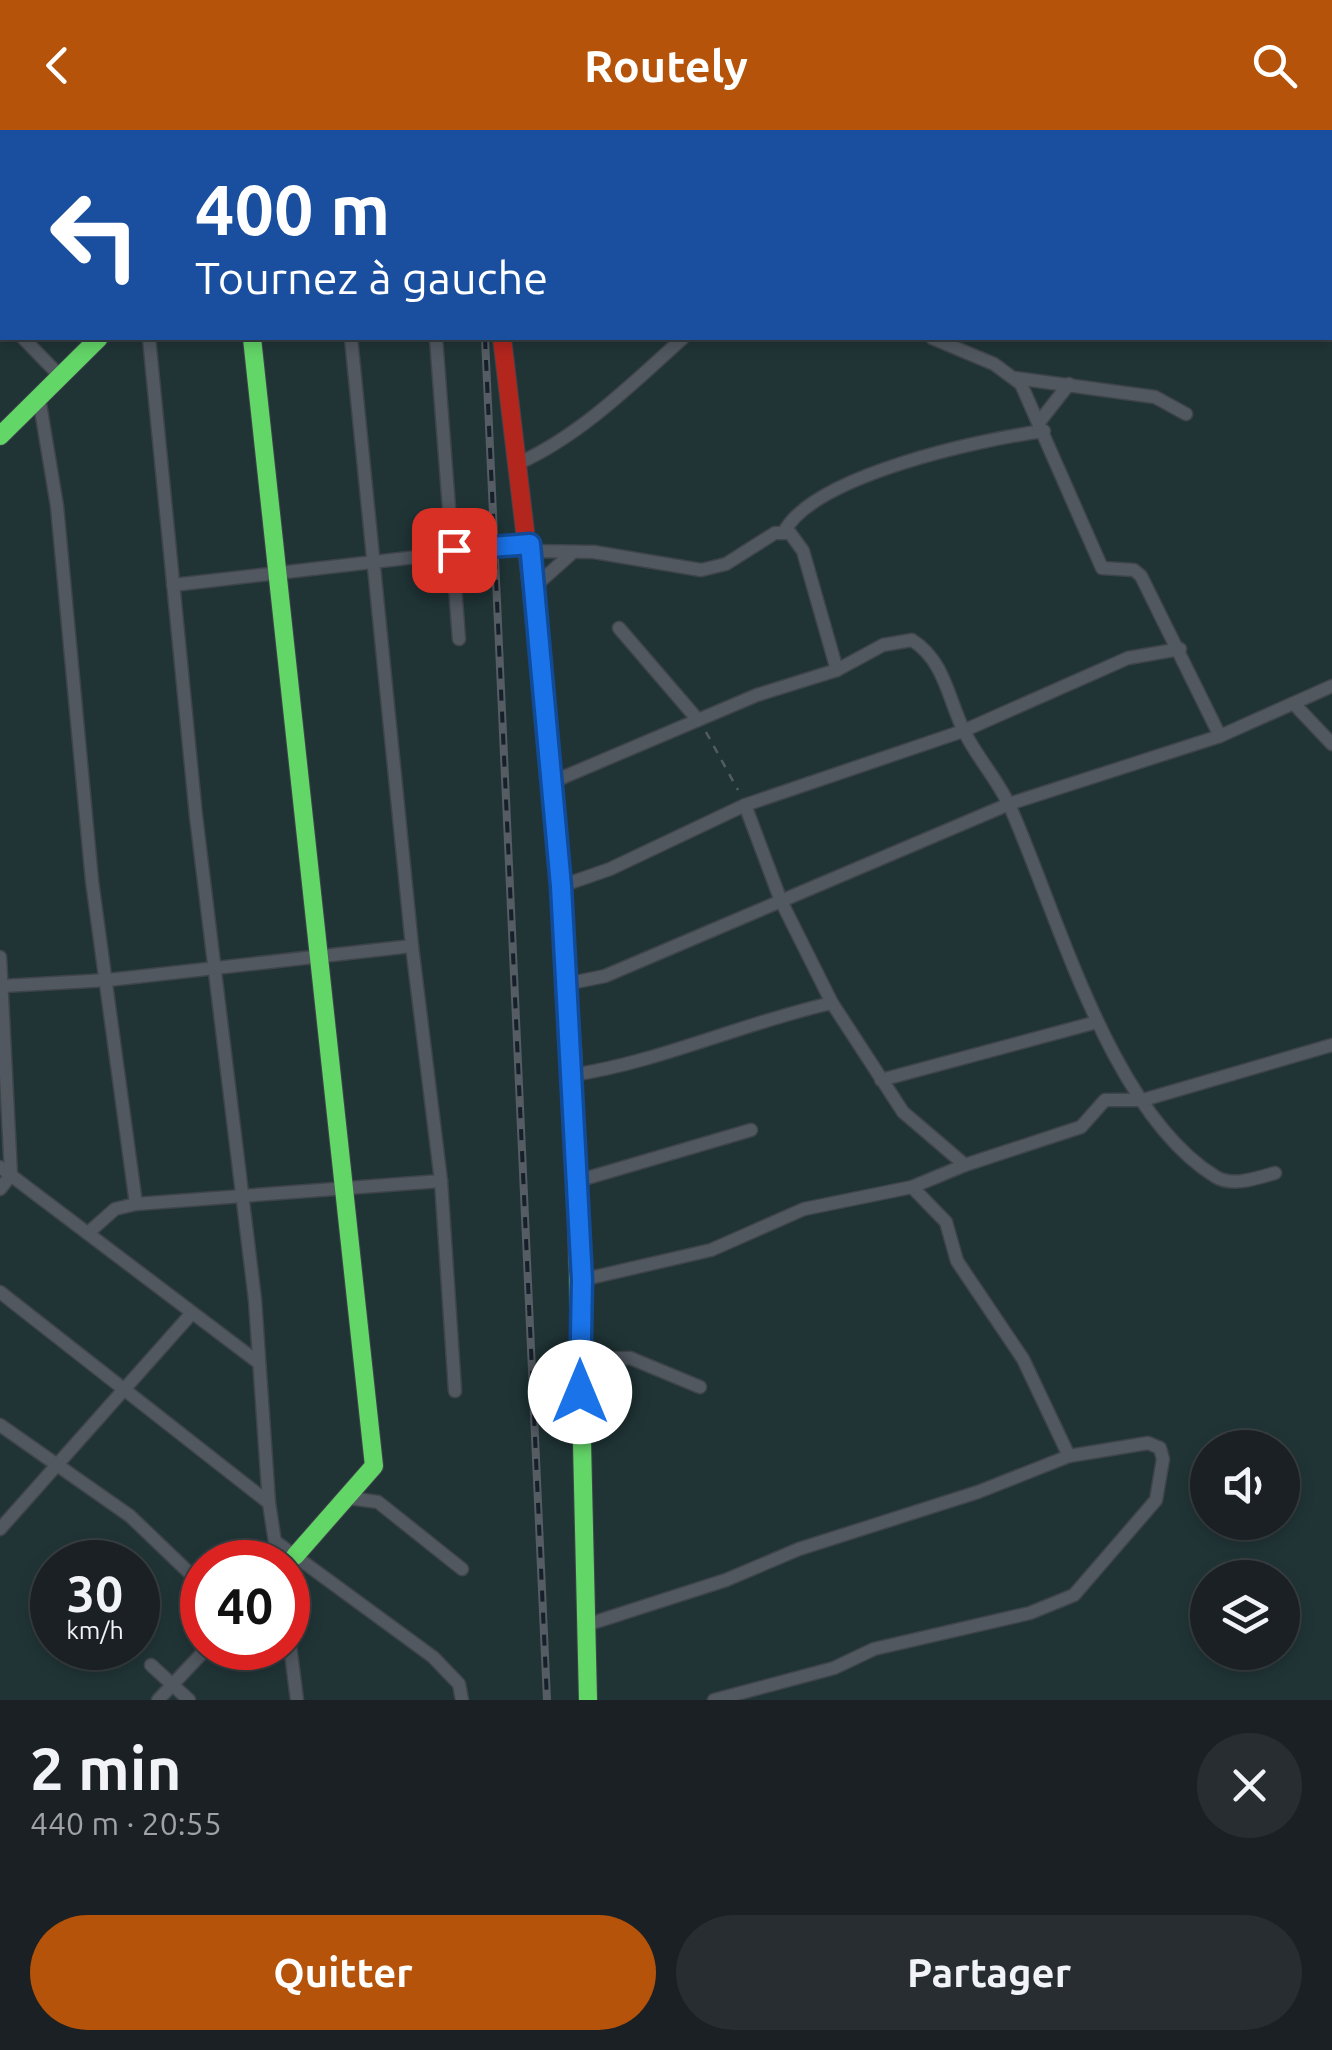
<!DOCTYPE html>
<html lang="fr">
<head>
<meta charset="utf-8">
<style>
  body { margin:0; font-family:Ubuntu,sans-serif; background:#272d31; color:#f1f3f6; height:100vh; display:flex; flex-direction:column; font-size:38px; white-space:nowrap }
  * { box-sizing:border-box; margin:0 }
  p { font-size:32px; color:#9fa3a6 }
  .icon { flex:none; width:55px; height:55px; fill:none; stroke:currentColor; stroke-width:2; stroke-linecap:round; stroke-linejoin:round }
  .map { position:relative; height:1570px; overflow:hidden }
  .details { display:flex; flex-direction:column; background:#1a2024; flex:1 }
  .details>* { flex:none }
  .guide { position:absolute; left:0px; top:0px; width:1332px; height:210px; box-shadow:0 5px 15px #0003,0 0 0 2px #383e41; background:#1a4fa0; color:#fff; overflow:hidden }
  .controls { position:absolute; left:1190px; top:1300px; display:grid; gap:20px }
  .controls a { display:grid; place-items:center; width:110px; height:110px; border-radius:50%; background:#1a2024; box-shadow:0 5px 15px #0003,0 0 0 2px #383e41; font-size:50px }
  .speed { position:absolute; left:30px; top:1410px; display:flex; gap:20px; font-size:50px; font-weight:700; text-align:center }
  .speed>* { display:grid; place-content:center; width:130px; height:130px; border-radius:50%; background:#1a2024; box-shadow:0 5px 15px #0003,0 0 0 2px #383e41; line-height:1 }
  .speed small { font-size:25px; font-weight:400 }
  .speed .limit { border:15px solid #d22; background:#fff; color:#111 }
  .pin { position:absolute; display:grid; place-items:center; width:85px; height:85px; color:#fff; margin:-42px; border-radius:20px; box-shadow:0 5px 15px #0006 }
  .me { position:absolute; width:110px; margin:-55px; rotate:0deg; stroke-linejoin:round; filter:drop-shadow(0 0 8px #0008) }
  .turn { display:flex; align-items:center; gap:35px; height:210px; padding:0 30px; font-size:45px }
  .turn .icon { width:130px; height:130px; stroke-width:2.5 }
  .turn b { display:block; font-size:70px; line-height:85px }
  .round { display:grid; place-items:center; flex:none; width:105px; height:105px; border-radius:52px; background:#272d31 }
  .summary { display:flex; align-items:center; justify-content:space-between; height:170px; padding:0 30px }
  h1 { font-size:60px; font-weight:700; line-height:75px }
  .cta { display:flex; gap:20px; margin-top:auto; padding:20px 30px }
  .cta a { flex:1; height:115px; border-radius:60px; background:#b45309; color:#fff; font-size:40px; font-weight:700; line-height:115px; text-align:center }
  .cta a+a { background:#272d31; color:#f1f3f6 }
  header { display:flex; justify-content:space-between; align-items:center; height:130px; padding:0 30px; background:#b45309; color:#fff; font-size:45px; font-weight:700 }
  .map>svg:first-child { display:block }
  .green { fill:#203436; fill-rule:evenodd }
  .lines { fill:none; stroke-linecap:round; stroke-linejoin:round }
  .street-casing { stroke:#3f444a; stroke-width:15 }
  .fast-casing { stroke:#3f444a; stroke-width:20 }
  .slow-casing { stroke:#3f444a; stroke-width:20 }
  .jam-casing { stroke:#3f444a; stroke-width:20 }
  .path { stroke:#545c62; stroke-width:2.5; stroke-dasharray:8 8; stroke-linecap:butt }
  .street { stroke:#515860; stroke-width:12 }
  .fast { stroke:#63d668; stroke-width:18 }
  .slow { stroke:#ff974d; stroke-width:18 }
  .jam { stroke:#b3261e; stroke-width:18 }
  .rail-casing { stroke:#555c63; stroke-width:8 }
  .rail { stroke:#16202b; stroke-width:4; stroke-dasharray:11; stroke-linecap:butt }
  .route-casing { stroke:#114b97; stroke-width:25 }
  .route { stroke:#1a73e8; stroke-width:18 }
</style>
</head>
<body>
<header><svg class="icon" aria-label="back" viewBox="0 0 24 24"><path d="M15 5l-7 7 7 7"/></svg>Routely<svg class="icon" aria-label="search" viewBox="0 0 24 24"><circle cx="10" cy="10" r="6"/><path d="M15 15l6 6"/></svg></header>
<div class="map">
<svg width="1332" height="1570" viewBox="0 0 1332 1570">
  <rect width="100%" height="100%" fill="#232a30"/>
  <!-- green -->
  <path class="green" d="M0,0H1332V1570H0ZM2,2H1330V208H2ZM1208,1318H1282V1392H1208ZM52,1432H138V1518H52ZM202,1432H288V1518H202ZM1208,1448H1282V1522H1208Z"/>
  <g class="lines">
    <defs>
      <g id="street">
        <path d="M191,0L192,2"/>
        <path d="M406,0L407,2"/>
        <path d="M1243,0L1245,2"/>
        <path d="M70,2L72,0"/>
        <path d="M617,2L621,0"/>
        <path d="M934,2L936,0"/>
        <path d="M1109,2L1113,0"/>
        <path d="M1330,106L1332,108"/>
        <path d="M0,184L2,187"/>
        <path d="M23,208L61,247"/>
        <path d="M149,208L196,686L255,1170L269,1373L278,1432"/>
        <path d="M351,208L412,816L441,1051L455,1261"/>
        <path d="M436,208L459,509"/>
        <path d="M932,208L994,234L1021,254L1102,438L1134,440L1141,446L1220,606"/>
        <path d="M1015,248L1155,267L1186,284"/>
        <path d="M39,268L57,376L92,751L136,1074L441,1051"/>
        <path d="M1040,291L1069,254"/>
        <path d="M519,333C581,305 633,253 683,208"/>
        <path d="M784,402C814,345 982,309 1044,301"/>
        <path d="M530,421L594,422L701,440L726,434L775,403H790L803,421L837,540"/>
        <path d="M173,455L530,414"/>
        <path d="M533,458L571,424"/>
        <path d="M619,498L698,590"/>
        <path d="M1295,575L1332,614"/>
        <path d="M552,652L757,565L837,540L883,515L912,510C945,531 948,569 964,601C977,628 999,651 1011,679C1059,788 1111,983 1216,1047C1233,1057 1257,1048 1275,1043"/>
        <path d="M561,756L610,739L745,675L963,601L1128,528L1180,519"/>
        <path d="M0,827L11,1045L0,1059"/>
        <path d="M566,854L605,846L781,771L745,675"/>
        <path d="M3,856L108,850L412,816"/>
        <path d="M832,873L781,771L1009,674L1220,606L1332,556"/>
        <path d="M572,945C660,932 745,892 832,873L903,982L965,1035L1081,997L1105,970H1143L1332,915"/>
        <path d="M881,950L1097,892"/>
        <path d="M0,1037L259,1233"/>
        <path d="M577,1051L751,1000"/>
        <path d="M912,1057L946,1092L957,1131L1023,1229L1069,1326"/>
        <path d="M88,1103L115,1079L136,1074"/>
        <path d="M581,1150L711,1120L804,1079L912,1057L965,1035"/>
        <path d="M0,1162L269,1373"/>
        <path d="M580,1229L630,1228L700,1257"/>
        <path d="M0,1295L130,1386L202,1455"/>
        <path d="M349,1368L378,1372L462,1439"/>
        <path d="M0,1399L192,1183"/>
        <path d="M276,1412L433,1527L459,1554L462,1570"/>
        <path d="M586,1495L726,1450L799,1419L978,1362L1069,1326L1148,1313L1160,1318L1163,1329L1156,1370L1074,1465L1030,1483L874,1519L834,1538L714,1570"/>
        <path d="M288,1500L297,1570"/>
        <path d="M151,1535L189,1570"/>
        <path d="M158,1570L207,1518"/>
      </g>
      <g id="fast">
        <path d="M15,0L18,2"/>
        <path d="M296,2L299,0"/>
        <path d="M252,208L374,1336L295,1426"/>
        <path d="M0,306L99,208"/>
        <path d="M573,927L588,1570"/>
      </g>
      <path id="slow" d="M541,536L573,927"/>
      <g id="jam">
        <path d="M475,0V2"/>
        <path d="M502,208L541,536"/>
      </g>
    </defs>
    <!-- street casing -->
    <use href="#street" class="street-casing"/>
    <!-- fast casing -->
    <use href="#fast" class="fast-casing"/>
    <!-- slow casing -->
    <use href="#slow" class="slow-casing"/>
    <!-- jam casing -->
    <use href="#jam" class="jam-casing"/>
    <!-- path -->
    <path class="path" d="M706,602L738,660"/>
    <!-- street -->
    <use href="#street" class="street"/>
    <!-- fast -->
    <use href="#fast" class="fast"/>
    <!-- slow -->
    <use href="#slow" class="slow"/>
    <!-- jam -->
    <use href="#jam" class="jam"/>
    <defs>
      <g id="rail">
        <path d="M463,0V2"/>
        <path d="M485,208L547,1570"/>
      </g>
    </defs>
    <!-- rail casing -->
    <use href="#rail" class="rail-casing"/>
    <!-- rail -->
    <use href="#rail" class="rail"/>
  </g>
  <g class="lines">
    <defs>
      <path id="route" d="M454,420L530,414L561,756L582,1150L580,1262"/>
    </defs>
    <!-- route casing -->
    <use href="#route" class="route-casing"/>
    <!-- route -->
    <use href="#route" class="route"/>
  </g>
</svg>
<div class="controls">
<a><svg class="icon" aria-label="sound" viewBox="0 0 24 24"><path d="M4 9h4l5-4v14l-5-4H4zM17 9q2 3 0 6"/></svg></a>
<a><svg class="icon" aria-label="layers" viewBox="0 0 24 24"><path d="M12 4l9 5-9 5-9-5zM3 14l9 5 9-5"/></svg></a>
</div>
<div class="speed"><div>30<small>km/h</small></div><div class="limit">40</div></div>
<div class="pin" style="left:454px;top:420px;background:#d93025"><svg class="icon" aria-label="arrive" viewBox="0 0 24 24"><path d="M6 21V4h12l-3 4 3 4H6"/></svg></div>
<svg class="me" style="left:580px;top:1262px" viewBox="-20 -20 40 40"><circle r="19" fill="#fff"/><path d="M0-13L10 11 0 6-10 11z" fill="#1a73e8"/></svg>
<div class="guide">
<div class="turn"><svg class="icon" aria-label="left" viewBox="0 0 24 24"><path d="M17 20v-9H6M10 6l-5 5 5 5"/></svg><div><b>400 m</b>Tournez à gauche</div></div>
</div>
</div>
<section class="details">
<div class="summary"><div><h1>2 min</h1><p>440 m · 20:55</p></div><a class="round"><svg class="icon" aria-label="close" viewBox="0 0 24 24"><path d="M6 6l12 12M18 6L6 18"/></svg></a></div>
<div class="cta"><a>Quitter</a><a>Partager</a></div>
</section>
</body>
</html>
